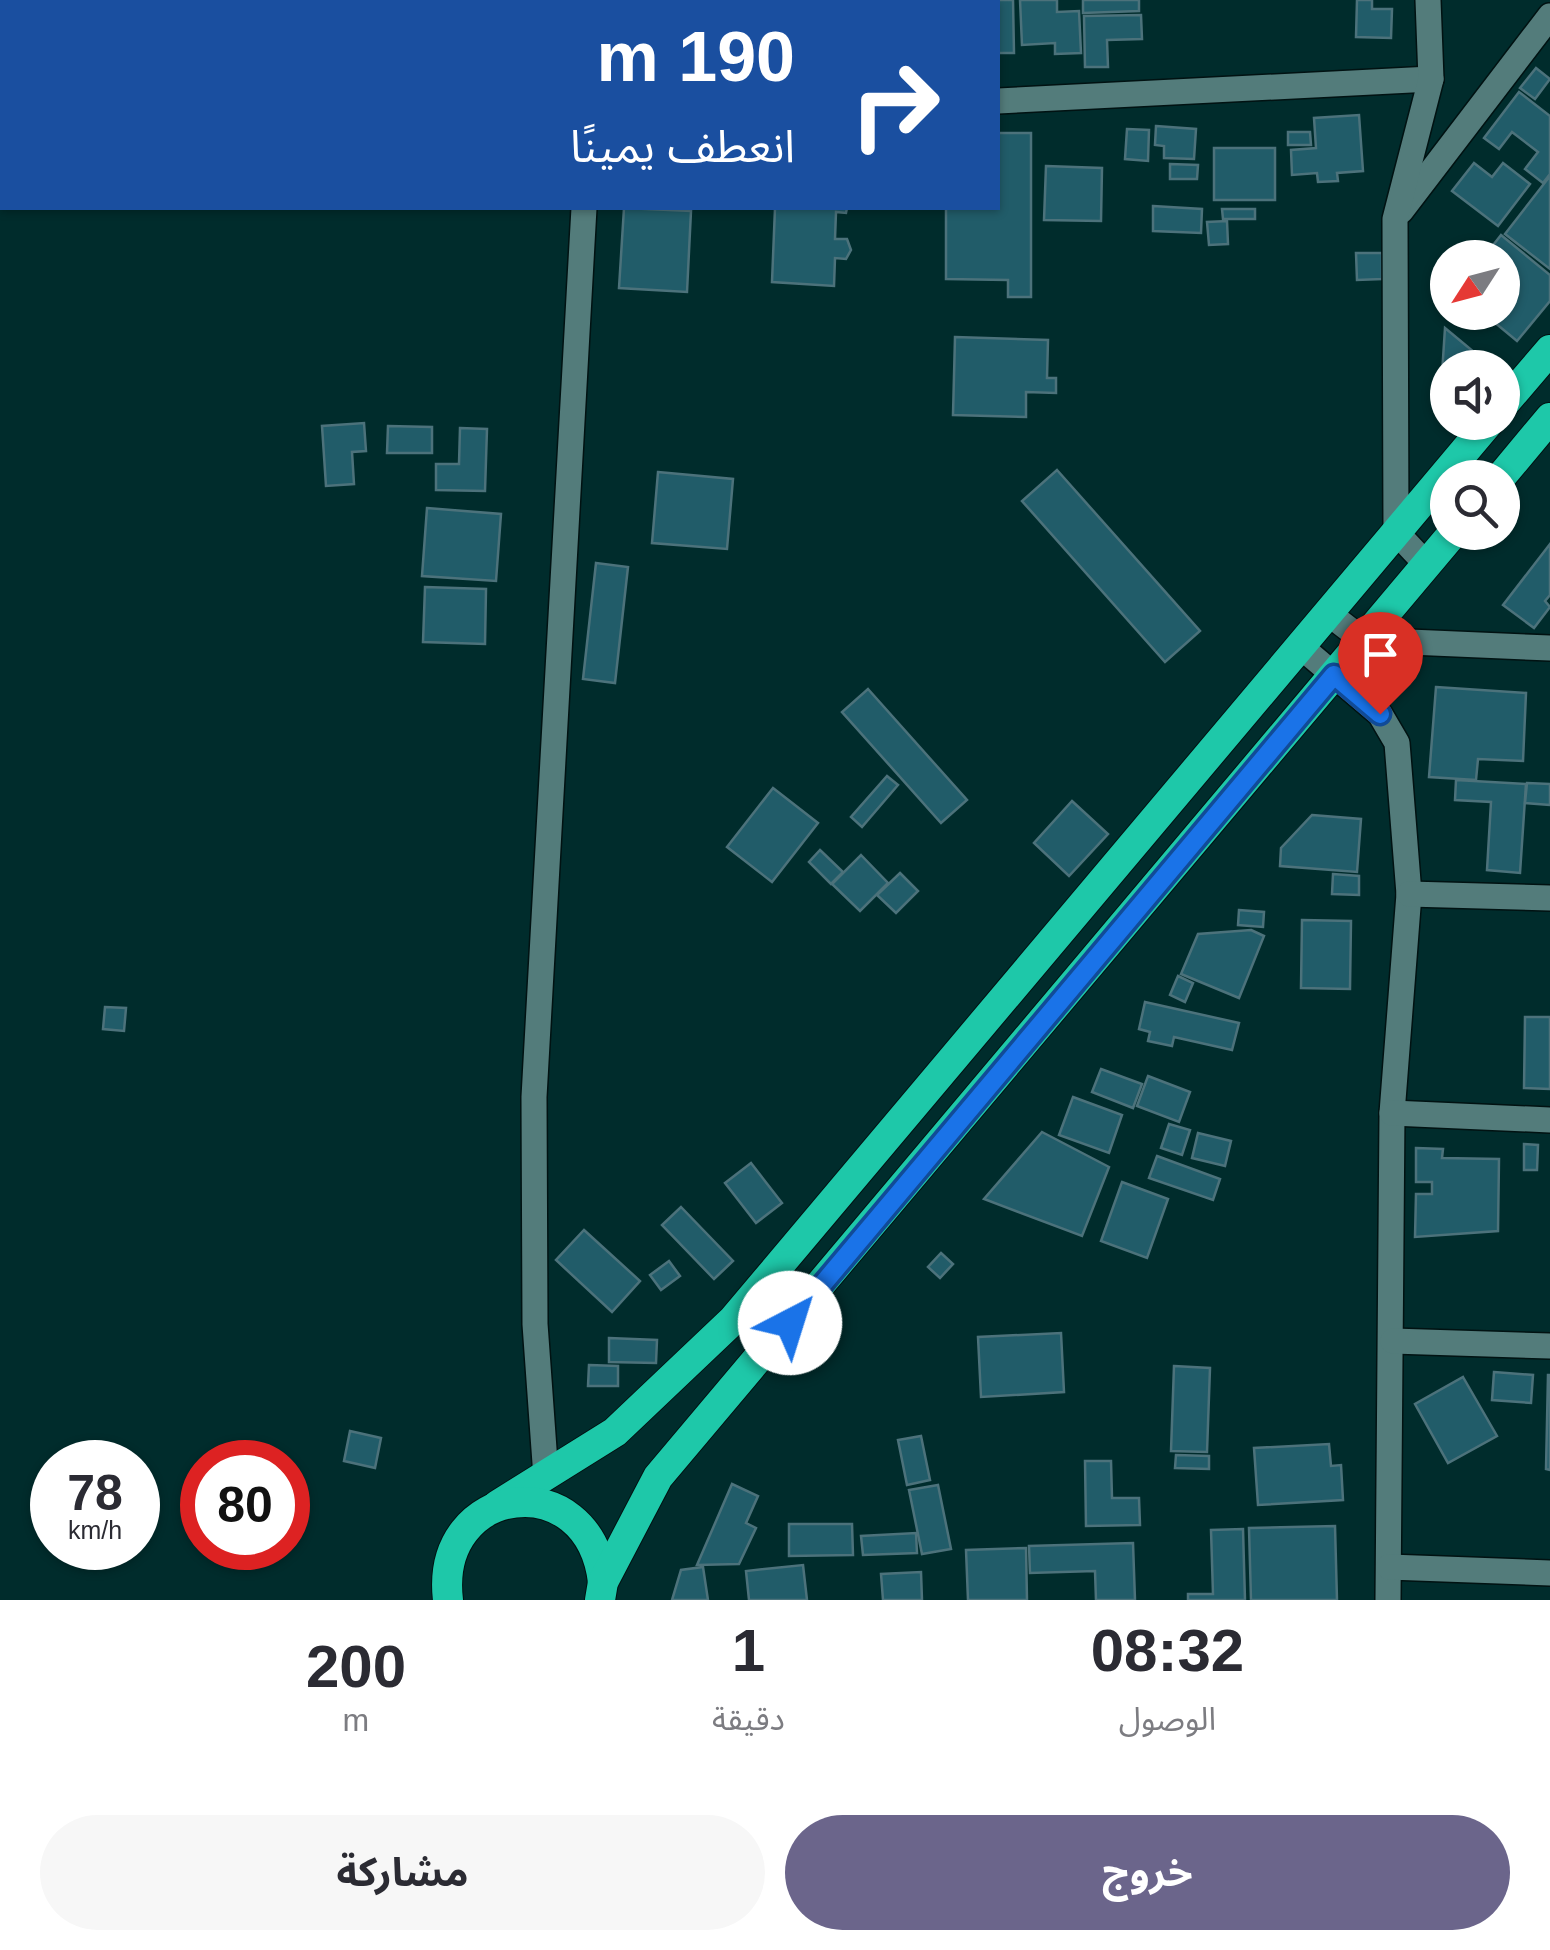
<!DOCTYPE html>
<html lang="ar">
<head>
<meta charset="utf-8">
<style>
  body { margin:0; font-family:Arial,"Noto Sans Arabic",sans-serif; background:#f7f7f7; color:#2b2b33; direction:rtl; height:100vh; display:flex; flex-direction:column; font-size:38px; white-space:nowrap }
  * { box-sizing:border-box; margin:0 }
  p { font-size:32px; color:#7c7c81 }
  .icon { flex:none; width:55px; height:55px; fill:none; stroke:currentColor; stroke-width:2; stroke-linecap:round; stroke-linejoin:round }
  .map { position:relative; height:1600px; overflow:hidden; direction:ltr }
  .side { display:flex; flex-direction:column; background:#fff; flex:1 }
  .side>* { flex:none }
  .guide { position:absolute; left:0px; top:0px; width:1000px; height:210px; box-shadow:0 2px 8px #0004; direction:rtl; background:#1a4fa0; color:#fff; overflow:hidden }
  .needle { width:65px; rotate:234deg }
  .fabs { position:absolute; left:1430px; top:240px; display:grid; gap:20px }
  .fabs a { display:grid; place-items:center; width:90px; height:90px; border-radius:50%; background:#fff; box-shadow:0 2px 8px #0004; font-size:50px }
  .speed { position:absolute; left:30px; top:1440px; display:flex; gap:20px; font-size:50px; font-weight:700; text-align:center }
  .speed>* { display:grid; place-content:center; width:130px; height:130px; border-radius:50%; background:#fff; box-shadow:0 2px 8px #0004; line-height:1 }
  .speed small { font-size:25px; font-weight:400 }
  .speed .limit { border:15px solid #d22; background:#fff; color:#111 }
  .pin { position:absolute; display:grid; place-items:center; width:85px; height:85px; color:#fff; margin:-102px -42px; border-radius:50% 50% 50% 0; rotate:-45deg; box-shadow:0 0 10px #0007 }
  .pin .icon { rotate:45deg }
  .me { position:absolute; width:110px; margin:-55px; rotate:40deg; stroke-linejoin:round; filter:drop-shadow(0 0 8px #0008) }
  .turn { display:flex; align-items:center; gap:35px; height:210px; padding:0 40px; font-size:45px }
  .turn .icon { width:130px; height:130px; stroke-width:2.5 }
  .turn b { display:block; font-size:70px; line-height:85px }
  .eta { display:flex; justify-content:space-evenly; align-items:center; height:170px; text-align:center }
  .eta b { font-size:60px; font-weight:700; line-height:70px }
  .action { display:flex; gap:20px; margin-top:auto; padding:20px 40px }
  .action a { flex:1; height:115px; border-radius:60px; background:#6b658b; color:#fff; font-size:40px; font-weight:700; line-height:115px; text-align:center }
  .action a+a { background:#f7f7f7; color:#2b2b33 }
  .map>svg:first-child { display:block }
  .building { fill:#215c69; stroke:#4c727b; stroke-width:2.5 }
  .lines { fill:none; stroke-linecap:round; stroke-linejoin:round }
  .minor-casing { stroke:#011212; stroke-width:28 }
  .highway-casing { stroke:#011212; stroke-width:32 }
  .minor { stroke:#537c7b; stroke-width:25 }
  .highway { stroke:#1ec8a9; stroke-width:30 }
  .route-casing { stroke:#114b97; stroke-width:25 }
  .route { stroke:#1a73e8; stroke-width:18 }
</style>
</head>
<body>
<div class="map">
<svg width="1550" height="1600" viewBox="0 0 1550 1600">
  <rect width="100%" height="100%" fill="#002c2c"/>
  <!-- building -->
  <g class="building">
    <path d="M955,0H1013L1014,53H998V2Z"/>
    <path d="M1020,0H1057V12L1079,11L1081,53L1055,54V43L1022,45Z"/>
    <path d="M1083,0H1139V11L1083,13Z"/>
    <path d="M1357,0H1372V9H1392L1391,38L1356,37Z"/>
    <path d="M1141,15L1142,39L1107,40L1108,67H1085L1084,16Z"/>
    <path d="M1536,68L1550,79L1535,99L1520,88Z"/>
    <path d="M1519,92L1550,116V174L1543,183L1525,169L1538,152L1512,132L1499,149L1484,138Z"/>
    <path d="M1359,115L1363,171L1337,173L1338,181L1318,182L1317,173L1292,175L1291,150L1316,148L1314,118Z"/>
    <path d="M1156,126L1196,129L1194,159L1164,158V146L1155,145Z"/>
    <path d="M1127,129L1149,130L1148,161L1125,159Z"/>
    <path d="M1288,132H1310L1311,145H1288Z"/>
    <path d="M998,133H1031V297H1008V280L946,279V208H998Z"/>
    <rect x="1214" y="148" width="61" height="52"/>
    <path d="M1474,163L1492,177L1503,163L1530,184L1498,226L1452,191Z"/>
    <path d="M1170,164L1198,165L1197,179H1170Z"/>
    <path d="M1046,166L1102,168L1101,221L1044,220Z"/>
    <path d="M1550,176V269L1505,234Z"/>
    <path d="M1153,206L1202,209L1201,233L1153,231Z"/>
    <path d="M624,208L691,211L687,292L619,288Z"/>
    <path d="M775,208H847L846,213L836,212L835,239H847L851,250L846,259L835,258L834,286L772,282Z"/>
    <path d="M1222,209H1255V219H1223Z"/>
    <path d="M1227,221L1228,244L1209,245L1207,222Z"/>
    <path d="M1501,235L1550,275V301L1517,341L1482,312H1502V258H1483Z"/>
    <path d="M1356,253H1382V279L1357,280Z"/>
    <path d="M1445,328L1492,367L1448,368V408L1440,405Z"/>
    <path d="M955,337L1048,340L1047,378H1056V393L1026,392V417L953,415Z"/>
    <path d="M364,423L366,451L352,452L354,484L326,486L322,426Z"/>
    <path d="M388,426L432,427V453H387Z"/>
    <path d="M460,428L487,429L485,491L436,490V464H459Z"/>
    <path d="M1057,470L1200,631L1165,662L1022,501Z"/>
    <path d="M658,472L733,479L727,549L652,543Z"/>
    <path d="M427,508L501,514L496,581L422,576Z"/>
    <path d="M1550,544V595L1545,601L1550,607L1534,628L1503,605Z"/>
    <path d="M596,563L628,567L615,683L583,679Z"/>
    <path d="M425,587L486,589L485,644L423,642Z"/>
    <path d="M1436,687L1526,693L1523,761L1478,759L1476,780L1429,777Z"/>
    <path d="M868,689L967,800L941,823L842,712Z"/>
    <path d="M887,776L898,785L862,827L851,817Z"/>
    <path d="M1456,780L1526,784L1520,873L1487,870L1491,802L1455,800Z"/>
    <path d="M1527,783L1550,784V805L1525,803Z"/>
    <path d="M773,788L818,823L772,882L727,847Z"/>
    <path d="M1072,801L1108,834L1069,876L1034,843Z"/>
    <path d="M1312,815L1361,819L1357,872L1280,866L1281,848Z"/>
    <path d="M820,850L843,872L831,884L809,862Z"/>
    <path d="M861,855L888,883L860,911L832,884Z"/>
    <path d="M900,873L918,891L896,913L877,895Z"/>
    <path d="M1333,874L1359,876V895L1332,894Z"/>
    <path d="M1239,910L1264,912L1263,927L1238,925Z"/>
    <path d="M1302,920L1351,921L1350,989L1301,988Z"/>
    <path d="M1251,930L1264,936L1239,998L1181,974L1198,934Z"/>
    <path d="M1178,976L1193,983L1185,1002L1170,995Z"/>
    <path d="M1145,1002L1239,1023L1232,1050L1174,1037L1172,1046L1148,1041L1150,1032L1139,1029Z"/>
    <path d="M105,1007L126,1008L124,1031L103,1029Z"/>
    <path d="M1525,1017H1550V1089L1524,1088Z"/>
    <path d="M1101,1069L1142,1084L1133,1108L1092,1092Z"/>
    <path d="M1148,1076L1190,1092L1179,1122L1137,1106Z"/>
    <path d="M1073,1097L1122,1115L1109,1153L1059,1135Z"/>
    <path d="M1169,1124L1190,1130L1182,1155L1161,1148Z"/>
    <path d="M1042,1132L1109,1167L1082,1236L984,1199Z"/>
    <path d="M1198,1133L1231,1141L1225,1166L1192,1158Z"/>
    <path d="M1524,1144L1538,1145L1537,1170H1524Z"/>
    <path d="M1416,1148L1443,1149L1442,1158L1499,1159L1498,1231L1415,1237L1416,1194H1432V1182H1416Z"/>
    <path d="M1157,1156L1220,1179L1213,1200L1149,1178Z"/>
    <path d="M751,1163L782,1203L756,1223L725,1183Z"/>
    <path d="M1122,1182L1168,1199L1147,1258L1101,1241Z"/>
    <path d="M681,1207L733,1261L714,1279L662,1225Z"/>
    <path d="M584,1230L640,1281L612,1312L556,1260Z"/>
    <path d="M941,1253L953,1264L940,1278L928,1267Z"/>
    <path d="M669,1261L680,1276L661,1290L650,1275Z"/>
    <path d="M1061,1333L1064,1392L981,1397L978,1337Z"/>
    <path d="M609,1338L657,1340L656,1363L609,1362Z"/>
    <path d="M589,1365L618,1366V1386H588Z"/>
    <path d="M1174,1366L1210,1368L1207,1452L1171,1451Z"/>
    <path d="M1494,1372L1533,1375L1531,1403L1492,1400Z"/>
    <path d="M1548,1375H1550V1470L1546,1469Z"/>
    <path d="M1463,1377L1497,1436L1448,1463L1415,1404Z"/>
    <path d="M350,1431L381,1438L375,1468L344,1461Z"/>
    <path d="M921,1436L930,1480L907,1485L898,1440Z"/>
    <path d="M1329,1444L1331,1466L1341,1465L1343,1500L1258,1505L1254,1448Z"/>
    <path d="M1176,1455L1209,1456V1469L1175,1468Z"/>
    <path d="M1085,1461H1111L1112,1498H1139L1140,1525L1086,1526Z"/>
    <path d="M732,1484L758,1496L746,1523L756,1528L739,1564L697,1565Z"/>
    <path d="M938,1485L951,1549L922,1554L909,1490Z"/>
    <path d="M789,1524H852L853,1555L789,1556Z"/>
    <path d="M1335,1526L1337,1600H1251L1249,1528Z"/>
    <path d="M1243,1529L1245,1600H1188V1594H1213L1211,1530Z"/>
    <path d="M916,1533L917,1553L863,1555L861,1536Z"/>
    <path d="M1133,1543L1135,1600H1096L1095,1571L1030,1573L1029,1546Z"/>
    <path d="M1026,1548L1027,1600H968L966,1550Z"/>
    <path d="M803,1565L807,1600H749L746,1571Z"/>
    <path d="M703,1567L708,1600H672L681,1570Z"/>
    <path d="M921,1572L922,1600H883L881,1574Z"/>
  </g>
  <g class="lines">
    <defs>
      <g id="minor">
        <path d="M593,2V0"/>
        <path d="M998,101L1431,79"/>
        <path d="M1401,211L1550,16"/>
        <path d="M1427,565L1396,532L1395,219L1431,79L1428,0"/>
        <path d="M1328,613L1363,640L1550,648"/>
        <path d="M1300,646L1380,714L1397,743L1409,894L1392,1113L1388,1600"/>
        <path d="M1409,894L1550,898"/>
        <path d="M1392,1113L1550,1120"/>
        <path d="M1393,1341L1550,1346"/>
        <path d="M546,1477L535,1324L534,1097L584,208"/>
        <path d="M1389,1567L1550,1573"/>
      </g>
      <g id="highway">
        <path d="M1502,406L1550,350"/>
        <path d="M1500,478L1550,418"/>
        <path d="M498,1505L615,1432L733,1320L1489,422"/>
        <path d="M448,1600C434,1483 589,1463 603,1582"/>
        <path d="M600,1600L603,1582L658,1477L1454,532"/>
      </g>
    </defs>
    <!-- minor casing -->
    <use href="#minor" class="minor-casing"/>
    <!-- highway casing -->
    <use href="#highway" class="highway-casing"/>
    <!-- minor -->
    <use href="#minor" class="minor"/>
    <!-- highway -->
    <use href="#highway" class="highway"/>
  </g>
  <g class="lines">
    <defs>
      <path id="route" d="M790,1323L1334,675L1380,714"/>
    </defs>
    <!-- route casing -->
    <use href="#route" class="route-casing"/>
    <!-- route -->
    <use href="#route" class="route"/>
  </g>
</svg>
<div class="fabs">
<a><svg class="needle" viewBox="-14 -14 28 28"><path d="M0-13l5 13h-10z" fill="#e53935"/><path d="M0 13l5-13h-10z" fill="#7c7c81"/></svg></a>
<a><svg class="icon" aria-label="sound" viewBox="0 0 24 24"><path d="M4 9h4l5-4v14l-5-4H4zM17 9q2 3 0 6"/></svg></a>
<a><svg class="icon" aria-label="search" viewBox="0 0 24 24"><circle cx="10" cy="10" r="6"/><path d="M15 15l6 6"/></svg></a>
</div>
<div class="speed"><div>78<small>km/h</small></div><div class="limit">80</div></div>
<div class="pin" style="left:1380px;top:714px;background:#d93025"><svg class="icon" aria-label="arrive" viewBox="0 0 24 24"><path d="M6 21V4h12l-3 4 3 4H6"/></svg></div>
<svg class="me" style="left:790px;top:1323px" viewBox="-20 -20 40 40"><circle r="19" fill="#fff"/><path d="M0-13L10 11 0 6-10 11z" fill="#1a73e8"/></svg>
<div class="guide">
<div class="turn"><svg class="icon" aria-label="right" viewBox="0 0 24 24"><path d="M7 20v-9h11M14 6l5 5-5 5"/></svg><div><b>190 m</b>انعطف يمينًا</div></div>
</div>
</div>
<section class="side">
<div class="eta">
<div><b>08:32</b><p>الوصول</p></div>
<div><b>1</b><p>دقيقة</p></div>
<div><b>200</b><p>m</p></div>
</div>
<div class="action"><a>خروج</a><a>مشاركة</a></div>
</section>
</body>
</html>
